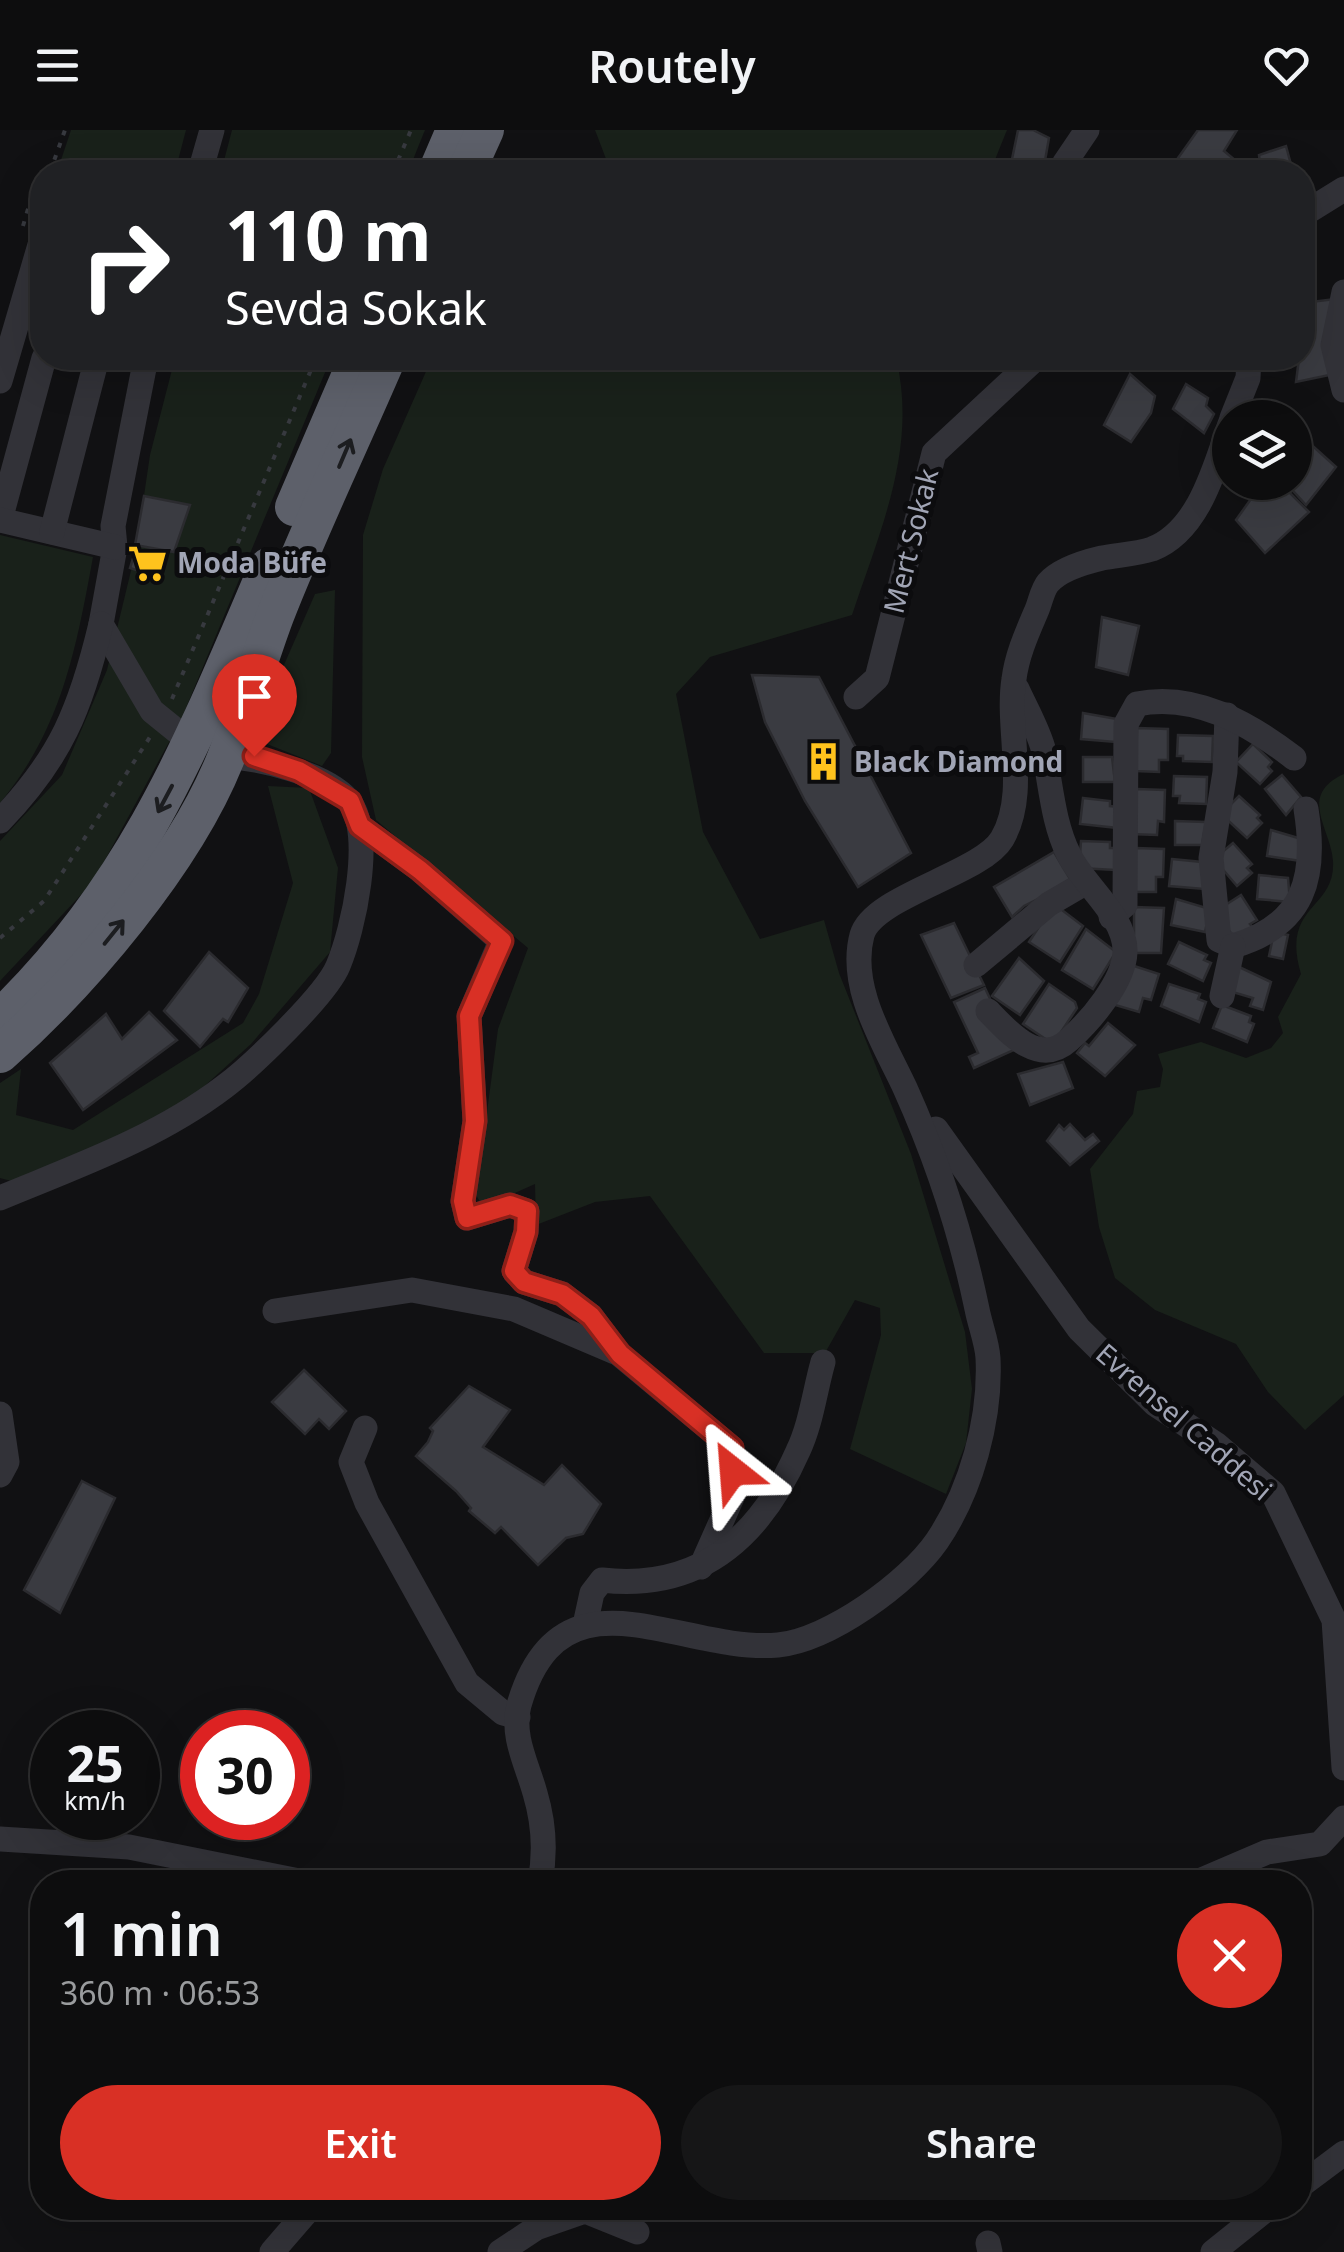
<!DOCTYPE html>
<html lang="en">
<head>
<meta charset="utf-8">
<style>
  body { margin:0; font-family:"Noto Sans",sans-serif; background:#161617; color:#f1f3f6; height:100vh; display:flex; flex-direction:column; font-size:38px; white-space:nowrap }
  * { box-sizing:border-box; margin:0 }
  p { font-size:32px; color:#9a9c9e }
  .icon { flex:none; width:55px; height:55px; fill:none; stroke:currentColor; stroke-width:2; stroke-linecap:round; stroke-linejoin:round }
  .map { position:relative; flex:1; overflow:hidden }
  .sheet { position:absolute; left:30px; top:1740px; width:1282px; height:350px; display:flex; flex-direction:column; background:#0d0d0e; border-radius:40px; box-shadow:0 10px 40px #0002,0 0 0 2px #2d2d2e }
  .sheet>* { flex:none }
  .hud { position:absolute; left:30px; top:30px; width:1285px; height:210px; border-radius:40px; box-shadow:0 10px 40px #0002,0 0 0 2px #2d2d2e; background:#202124; color:#fff; overflow:hidden }
  .buttons { position:absolute; left:1212px; top:270px; display:grid; gap:20px }
  .buttons a { display:grid; place-items:center; width:100px; height:100px; border-radius:50%; background:#0d0d0e; box-shadow:0 10px 40px #0002,0 0 0 2px #2d2d2e; font-size:50px }
  .speed { position:absolute; left:30px; top:1580px; display:flex; gap:20px; font-size:50px; font-weight:700; text-align:center }
  .speed>* { display:grid; place-content:center; width:130px; height:130px; border-radius:50%; background:#0d0d0e; box-shadow:0 10px 40px #0002,0 0 0 2px #2d2d2e; line-height:1 }
  .speed small { font-size:25px; font-weight:400 }
  .speed .limit { border:15px solid #d22; background:#fff; color:#111 }
  .pin { position:absolute; display:grid; place-items:center; width:85px; height:85px; color:#fff; margin:-102px -42px; border-radius:50% 50% 50% 0; rotate:-45deg; box-shadow:0 0 10px #0007 }
  .pin .icon { rotate:45deg }
  .me { position:absolute; width:110px; margin:-55px; rotate:332deg; stroke-linejoin:round; filter:drop-shadow(0 0 8px #0008) }
  .turn { display:flex; align-items:center; gap:35px; height:210px; padding:0 30px; font-size:45px }
  .turn .icon { width:130px; height:130px; stroke-width:2.5 }
  .turn b { display:block; font-size:70px; line-height:85px }
  .round { display:grid; place-items:center; flex:none; width:105px; height:105px; border-radius:52px; background:#161617 }
  .overview { display:flex; align-items:center; justify-content:space-between; height:170px; padding:0 30px }
  h1 { font-size:60px; font-weight:600; line-height:75px }
  .button { display:flex; gap:20px; margin-top:auto; padding:20px 30px }
  .button a { flex:1; height:115px; border-radius:60px; background:#d93025; color:#fff; font-size:40px; font-weight:600; line-height:115px; text-align:center }
  .button a+a { background:#161617; color:#f1f3f6 }
  header { display:flex; justify-content:space-between; align-items:center; height:130px; padding:0 30px; background:#0d0d0e; font-size:45px; font-weight:600 }
  .map>svg:first-child { display:block }
  .green { fill:#19211a }
  .building { fill:#3a3b41; stroke:#2b2b2f; stroke-width:2.5 }
  .lines { fill:none; stroke-linecap:round; stroke-linejoin:round }
  .path { stroke:#37393f; stroke-width:4; stroke-dasharray:5 8; stroke-linecap:butt }
  .minor { stroke:#323238; stroke-width:25 }
  .highway { stroke:#5d606a; stroke-width:38 }
  .oneway { stroke:#1c1d20 }
  .route-casing { stroke:#8d1f18; stroke-width:25 }
  .route { stroke:#d93025; stroke-width:18 }
  .labels { text-anchor:middle; stroke-width:10; stroke-linejoin:round; paint-order:stroke }
  .street-label { font-size:28px; fill:#a1a5b5; stroke:#0c0c0e }
  .poi-label { font-size:28px; font-weight:bold; fill:#a1a5b5; stroke:#0c0c0e; text-anchor:start }
</style>
</head>
<body>
<header><svg class="icon" aria-label="menu" viewBox="0 0 24 24"><path d="M4 6h16M4 12h16M4 18h16"/></svg>Routely<svg class="icon" aria-label="heart" viewBox="0 0 24 24"><path d="M12 20l-8-8c-3-5 5-10 8-4 3-6 11-1 8 4z"/></svg></header>
<div class="map">
<svg width="1344" height="2122" viewBox="0 0 1344 2122">
  <rect width="100%" height="100%" fill="#111113"/>
  <!-- green -->
  <g class="green">
    <path d="M71,0H186L175,42H57Z"/>
    <path d="M232,0H425L408,42H221Z"/>
    <path d="M595,0H1007L990,42H611Z"/>
    <path d="M175,228H331L181,590L93,752L0,851V711L62,645L107,540L136,420L150,325Z"/>
    <path d="M432,228H896C918,317 880,401 852,485L710,527L676,564L703,702L760,809L824,790L839,843L911,1024L965,1202L972,1259L966,1313L946,1364L850,1319L881,1205L880,1178L855,1170L825,1223H764L650,1066L595,1072L536,1095L535,1054L483,1077L476,1065L498,899L528,818L376,690L362,627L363,405L383,339Z"/>
    <path d="M0,405L93,427C76,519 62,598 0,673Z"/>
    <path d="M335,460L331,623L322,636L252,608L315,464Z"/>
    <path d="M1344,644V1265L1305,1300L1268,1262L1236,1214L1155,1180L1115,1148L1099,1097L1090,1039L1133,984L1137,961L1160,957L1163,939L1158,924L1201,912L1246,928L1271,918L1283,903L1278,887L1301,844C1280,774 1336,780 1333,731C1331,699 1297,665 1344,644Z"/>
    <path d="M268,656L309,658L338,738L330,822L251,914L189,970L133,1002L15,1052L0,1048V953L21,939L16,985L73,1000L243,893L259,864L293,753Z"/>
  </g>
  <!-- building -->
  <g class="building">
    <path d="M1018,0H1033L1049,8L1043,42H1027L1011,34Z"/>
    <path d="M1198,0H1237L1224,21L1242,36L1237,42H1168Z"/>
    <path d="M1286,16L1293,42H1261L1259,25Z"/>
    <path d="M1344,168V242L1296,252L1299,228L1313,213L1310,172Z"/>
    <path d="M1130,244L1155,266L1151,283L1131,312L1104,295Z"/>
    <path d="M1186,254L1208,268L1206,276L1214,284L1204,303L1173,279Z"/>
    <path d="M1295,300L1336,337L1306,375L1285,352H1295Z"/>
    <path d="M1263,352H1279L1309,382L1265,423L1236,390Z"/>
    <path d="M144,366L190,375L174,422L135,415Z"/>
    <path d="M136,419L164,427L160,448L130,438Z"/>
    <path d="M1102,487L1139,496L1128,545L1096,537Z"/>
    <path d="M752,545L819,547L911,723L858,757L805,671L765,592Z"/>
    <path d="M1083,583L1117,589L1115,612L1081,609Z"/>
    <path d="M1137,598L1168,599V630H1159V642L1136,641Z"/>
    <path d="M1178,605L1213,606L1212,632L1183,631V626H1177Z"/>
    <path d="M1253,614L1272,632L1268,637L1272,641L1260,654L1236,632Z"/>
    <path d="M1083,627H1112L1115,652H1083Z"/>
    <path d="M1282,645L1301,667L1286,685L1265,659Z"/>
    <path d="M1174,646L1207,647L1206,674L1179,673L1180,666H1173Z"/>
    <path d="M1137,659L1165,660L1164,692L1158,691L1157,705L1129,704Z"/>
    <path d="M1239,666L1260,685L1257,688L1262,693L1247,708L1221,684Z"/>
    <path d="M1083,668L1110,671V676L1120,677L1118,698L1080,694Z"/>
    <path d="M1175,691L1206,692L1202,715H1175Z"/>
    <path d="M1271,700L1305,710L1301,731L1267,726Z"/>
    <path d="M1081,711L1110,712V718H1116L1115,740L1079,738Z"/>
    <path d="M1233,713L1252,734L1247,738L1252,743L1237,756L1214,729Z"/>
    <path d="M1136,718L1164,719L1163,747H1156V762H1129Z"/>
    <path d="M1054,722L1072,752L1024,776L1012,787L994,757Z"/>
    <path d="M1172,729L1202,732L1204,759L1169,756Z"/>
    <path d="M1259,745L1288,748L1290,772L1257,769Z"/>
    <path d="M1241,765L1257,790L1250,794L1254,799L1236,811L1216,781Z"/>
    <path d="M1176,769L1210,779L1205,802L1171,795Z"/>
    <path d="M1054,774L1083,796L1060,832L1029,812Z"/>
    <path d="M1134,777L1164,778L1161,823H1127L1134,804Z"/>
    <path d="M954,793L984,855L951,868L921,805Z"/>
    <path d="M1086,799L1116,822L1093,859L1062,840Z"/>
    <path d="M1274,802L1288,805L1283,829L1269,826Z"/>
    <path d="M1179,812L1207,825L1204,830L1211,833L1203,851L1168,834Z"/>
    <path d="M209,822L248,858L228,892L223,889L200,917L164,881Z"/>
    <path d="M1019,828L1044,851L1020,885L992,866Z"/>
    <path d="M1128,834L1159,844L1151,870L1143,868L1139,882L1115,875Z"/>
    <path d="M1237,836L1271,852L1263,880L1250,876L1253,868L1229,861Z"/>
    <path d="M1049,854L1075,872L1077,878L1053,914L1023,894Z"/>
    <path d="M1169,854L1200,864L1198,869L1206,872L1199,892L1161,876Z"/>
    <path d="M985,858L1014,920L974,938L969,927L978,923L954,872Z"/>
    <path d="M1222,875L1251,886L1249,892L1254,894L1247,912L1213,898Z"/>
    <path d="M149,882L177,910L83,980L50,933L106,884L122,909Z"/>
    <path d="M1108,893L1135,915L1105,946L1077,923L1085,913L1089,916Z"/>
    <path d="M1063,932L1073,958L1030,975L1018,944Z"/>
    <path d="M1070,994L1085,1010L1093,1004L1099,1011L1070,1035L1047,1011L1059,995L1064,1000Z"/>
    <path d="M304,1240L346,1281L329,1299L319,1289L305,1304L272,1272Z"/>
    <path d="M469,1256L510,1280L483,1317L544,1355L562,1335L601,1374L583,1404L566,1408L538,1435L501,1397L495,1403L469,1381L471,1378L456,1361L416,1326L428,1312L433,1301L430,1298Z"/>
    <path d="M82,1351L115,1368L60,1483L24,1460Z"/>
  </g>
  <g class="lines">
    <!-- path -->
    <g class="path">
      <path d="M50,42L65,0"/>
      <path d="M393,42L411,0"/>
      <path d="M23,96L32,65L42,58"/>
      <path d="M172,569L316,228"/>
      <path d="M0,808L44,771L150,607"/>
    </g>
    <!-- minor -->
    <g class="minor">
      <path d="M200,42L212,0"/>
      <path d="M1064,42V34L1087,0"/>
      <path d="M1302,85L1344,59"/>
      <path d="M1344,162L1333,215L1344,260"/>
      <path d="M146,228L113,396L115,417L101,494L152,581L194,615"/>
      <path d="M0,251L42,108"/>
      <path d="M1232,288L1248,248L1249,228"/>
      <path d="M0,390L44,228"/>
      <path d="M0,390L115,417"/>
      <path d="M52,402L97,228"/>
      <path d="M856,567L877,548L934,323L1036,228"/>
      <path d="M1227,585L1225,642L1211,728L1219,810L1233,816C1305,795 1317,747 1306,679"/>
      <path d="M0,691C61,628 81,578 101,494"/>
      <path d="M360,696L420,740L501,811L469,886L475,991L463,1071L467,1088L510,1075L527,1081L526,1102L514,1141L524,1152L562,1164L591,1186L619,1224L732,1318L734,1363L701,1437"/>
      <path d="M1111,787L1125,775L1126,594L1137,574C1195,562 1250,594 1294,628"/>
      <path d="M976,835L1049,774L1085,753"/>
      <path d="M1222,866L1233,816"/>
      <path d="M988,881C1009,903 1039,937 1069,910C1090,891 1124,852 1125,822C1126,786 1084,756 1069,725C1053,693 1051,656 1044,622C1039,601 1026,579 1017,559"/>
      <path d="M936,999L1079,1199L1155,1274L1217,1315L1273,1363L1334,1490L1344,1638"/>
      <path d="M0,1068C77,1036 157,1008 224,957C251,937 326,865 338,836C354,798 373,708 351,674C332,645 258,627 226,627"/>
      <path d="M275,1181L412,1160L514,1179L615,1222"/>
      <path d="M0,1284L7,1332L0,1345"/>
      <path d="M365,1298L351,1332L367,1373L467,1553L503,1583L518,1587"/>
      <path d="M585,1495L592,1463L602,1450C700,1461 760,1407 798,1321C811,1294 815,1260 823,1232"/>
      <path d="M0,1709L129,1717L304,1752"/>
      <path d="M540,1752C546,1721 544,1693 535,1663C527,1634 511,1606 519,1575C561,1430 680,1524 778,1515C829,1510 908,1453 937,1411C971,1361 991,1289 988,1228C987,1212 980,1195 977,1179C961,1102 937,1029 905,958C884,913 848,857 862,805C873,766 981,744 1002,709C1029,663 1006,599 1014,549C1017,525 1027,503 1036,482C1040,474 1042,460 1048,453C1060,439 1085,432 1102,428C1118,425 1137,424 1152,419C1199,401 1215,337 1230,294"/>
      <path d="M1197,1752L1267,1722L1320,1714L1344,1688"/>
      <path d="M1300,2056L1344,2023"/>
      <path d="M988,2113L990,2122"/>
      <path d="M272,2122L310,2078"/>
      <path d="M500,2122L536,2098L585,2081L637,2102"/>
      <path d="M1213,2122L1268,2078"/>
    </g>
    <!-- highway -->
    <g class="highway">
      <path d="M437,42L455,0"/>
      <path d="M466,42L485,0"/>
      <path d="M294,377L358,228"/>
      <path d="M0,888C138,756 195,607 268,437"/>
      <path d="M0,924C82,852 184,732 225,630C244,583 257,534 275,486C309,399 350,314 387,228"/>
    </g>
  </g>
  <!-- one-way arrows -->
  <defs><path id="oneway-shaft" d="M-6 0H5M1.5-3L5.5 0L1.5 3" fill="none" stroke-width="1.6" stroke-linecap="round" stroke-linejoin="round" transform="scale(2.5)"/></defs>
  <g class="oneway">
    <use href="#oneway-shaft" transform="translate(345 323) rotate(-67)"/>
    <use href="#oneway-shaft" transform="translate(165 669) rotate(118)"/>
    <use href="#oneway-shaft" transform="translate(114 802) rotate(-51)"/>
  </g>
  <g class="lines">
    <defs>
      <path id="route" d="M254,626L299,641L350,671L360,696L420,740L502,811L469,886L475,991L463,1071L467,1088L510,1075L527,1081L526,1102L514,1141L524,1152L562,1164L591,1186L620,1224L732,1318L733,1341"/>
    </defs>
    <!-- route casing -->
    <use href="#route" class="route-casing"/>
    <!-- route -->
    <use href="#route" class="route"/>
  </g>
  <!-- icons -->
  <defs>
    <symbol id="supermarket-bare" viewBox="-9 -9 18 18"><path d="M-6-5.5h2.5l.6 2H6L4.5 2H-2.5L-4.4-4H-6ZM-1.5 3.2a1.3 1.3 0 1 0 .1 0ZM3 3.2a1.3 1.3 0 1 0 .1 0Z" fill="#ffc31d" stroke="#0c0c0e" stroke-width="2.5" paint-order="stroke"/></symbol>
    <symbol id="building-bare" viewBox="-9 -9 18 18"><path d="M-4-6H4V6H1V3H-1V6H-4ZM-2.5-4.3h1.7v1.8h-1.7ZM.8-4.3h1.7v1.8H.8ZM-2.5-1h1.7V.8h-1.7ZM.8-1h1.7V.8H.8Z" fill="#ffc31d" stroke="#0c0c0e" stroke-width="2.5" paint-order="stroke"/></symbol>
  </defs>
  <g fill-rule="evenodd">
    <use href="#supermarket-bare" x="120" y="406" width="55" height="55"/>
    <use href="#building-bare" x="796" y="604" width="55" height="55"/>
  </g>
  <g class="labels">
    <!-- street labels -->
    <g class="street-label">
      <text transform="translate(911 411) rotate(-76)" y="10">Mert Sokak</text>
      <text transform="translate(1184 1292) rotate(41)" y="10">Evrensel Caddesi</text>
    </g>
    <!-- poi labels -->
    <g class="poi-label">
      <text x="177" y="443">Moda Büfe</text>
      <text x="854" y="642">Black Diamond</text>
    </g>
  </g>
</svg>
<div class="buttons">
<a><svg class="icon" aria-label="layers" viewBox="0 0 24 24"><path d="M12 4l9 5-9 5-9-5zM3 14l9 5 9-5"/></svg></a>
</div>
<div class="speed"><div>25<small>km/h</small></div><div class="limit">30</div></div>
<div class="pin" style="left:254px;top:626px;background:#d93025"><svg class="icon" aria-label="arrive" viewBox="0 0 24 24"><path d="M6 21V4h12l-3 4 3 4H6"/></svg></div>
<svg class="me" style="left:733px;top:1341px" viewBox="-20 -20 40 40"><path d="M0-17L14 15 0 8-14 15z" fill="#d93025" stroke="#fff" stroke-width="4"/></svg>
<div class="hud">
<div class="turn"><svg class="icon" aria-label="right" viewBox="0 0 24 24"><path d="M7 20v-9h11M14 6l5 5-5 5"/></svg><div><b>110 m</b>Sevda Sokak</div></div>
</div>
<section class="sheet">
<div class="overview"><div><h1>1 min</h1><p>360 m · 06:53</p></div><a class="round" style="background:#d93025;color:#fff"><svg class="icon" aria-label="close" viewBox="0 0 24 24"><path d="M6 6l12 12M18 6L6 18"/></svg></a></div>
<div class="button"><a>Exit</a><a>Share</a></div>
</section>
</div>
</body>
</html>
